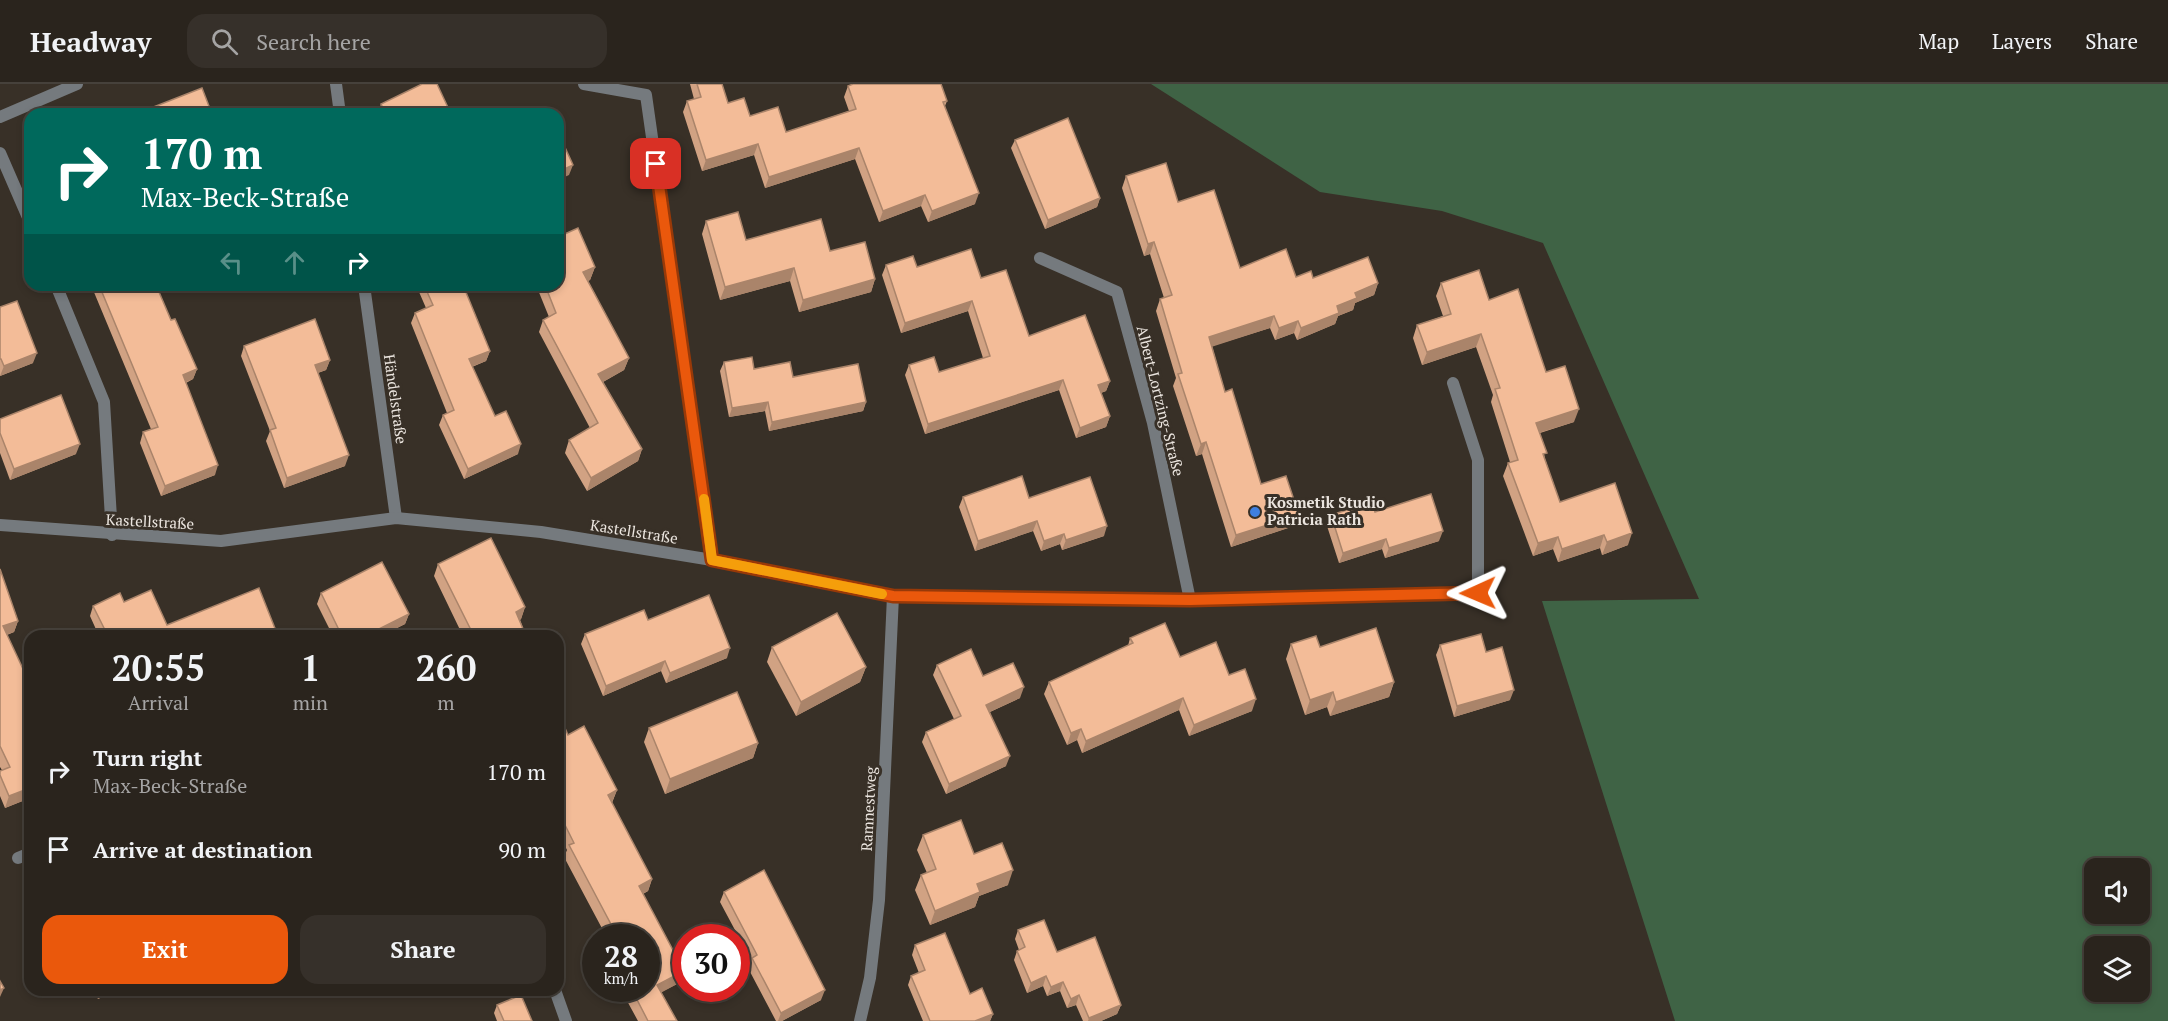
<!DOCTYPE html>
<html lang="en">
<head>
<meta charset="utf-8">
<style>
  body { margin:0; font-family:"PT Serif",serif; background:#36302a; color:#f1f3f6; height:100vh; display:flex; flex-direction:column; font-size:22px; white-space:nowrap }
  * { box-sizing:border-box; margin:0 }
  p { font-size:20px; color:#a5a4a4 }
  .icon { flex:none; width:33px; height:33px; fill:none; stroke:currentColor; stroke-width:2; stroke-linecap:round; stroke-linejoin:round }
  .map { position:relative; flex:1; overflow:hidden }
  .drawer { position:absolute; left:24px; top:546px; width:540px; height:366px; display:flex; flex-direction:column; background:#2a241d; border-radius:18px; box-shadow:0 3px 9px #0003,0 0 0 2px #46413b }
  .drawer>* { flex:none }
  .guide { position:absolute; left:24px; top:24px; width:540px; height:183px; border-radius:18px; box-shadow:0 3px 9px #0003,0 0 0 2px #46413b; background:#00695c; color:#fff; overflow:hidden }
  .controls { position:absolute; left:2084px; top:774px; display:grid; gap:12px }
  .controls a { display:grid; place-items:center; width:66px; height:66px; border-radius:12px; background:#2a241d; box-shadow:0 3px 9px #0003,0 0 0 2px #46413b; font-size:30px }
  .speed { position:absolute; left:582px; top:840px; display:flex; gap:12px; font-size:30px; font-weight:700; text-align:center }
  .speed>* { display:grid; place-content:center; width:78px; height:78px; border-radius:50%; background:#2a241d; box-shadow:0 3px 9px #0003,0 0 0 2px #46413b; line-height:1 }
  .speed small { font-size:15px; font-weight:400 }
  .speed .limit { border:9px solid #d22; background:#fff; color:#111 }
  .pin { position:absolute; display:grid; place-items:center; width:51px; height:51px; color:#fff; margin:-26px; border-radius:12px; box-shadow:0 3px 9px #0006 }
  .me { position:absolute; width:66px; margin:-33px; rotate:269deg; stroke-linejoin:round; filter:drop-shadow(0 0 4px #0008) }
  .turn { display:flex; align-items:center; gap:21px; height:126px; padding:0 18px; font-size:27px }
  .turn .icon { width:78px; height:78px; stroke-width:2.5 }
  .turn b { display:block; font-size:42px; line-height:51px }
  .lanes { display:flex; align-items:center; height:57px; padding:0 18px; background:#0003; justify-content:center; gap:30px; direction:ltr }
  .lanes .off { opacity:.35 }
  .eta { display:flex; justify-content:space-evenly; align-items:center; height:102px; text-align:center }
  .eta b { font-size:36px; font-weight:700; line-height:42px }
  .button { display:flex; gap:12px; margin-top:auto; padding:12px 18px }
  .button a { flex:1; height:69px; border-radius:18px; background:#ea580c; color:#fff; font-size:24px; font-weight:700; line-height:69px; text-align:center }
  .button a+a { background:#36302a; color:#f1f3f6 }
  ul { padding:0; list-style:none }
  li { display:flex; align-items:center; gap:18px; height:78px; padding:0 18px }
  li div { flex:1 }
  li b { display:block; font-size:22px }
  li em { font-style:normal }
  header { display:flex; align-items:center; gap:36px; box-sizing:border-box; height:84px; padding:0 30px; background:#2a241d; border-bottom:2px solid #46413b }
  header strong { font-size:28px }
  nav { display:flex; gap:33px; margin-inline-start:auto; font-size:21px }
  .search { width:420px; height:54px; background:#36302a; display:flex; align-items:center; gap:15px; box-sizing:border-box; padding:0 21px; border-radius:18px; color:#a5a4a4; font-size:22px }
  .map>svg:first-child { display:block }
  .green { fill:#3f6345; fill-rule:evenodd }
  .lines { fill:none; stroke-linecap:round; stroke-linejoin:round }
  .street { stroke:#757a7e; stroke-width:12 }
  .wall { fill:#d1a283 }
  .shaded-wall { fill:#aa846a }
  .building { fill:#f3bc98; stroke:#aa846a; stroke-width:1.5 }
  .route-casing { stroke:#983908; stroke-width:15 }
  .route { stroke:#ea580c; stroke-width:10 }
  .slow { stroke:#f59e0b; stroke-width:10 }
  .shop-dot { fill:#3f7fe0; stroke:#383027; stroke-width:2 }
  .labels { text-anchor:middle; stroke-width:6; stroke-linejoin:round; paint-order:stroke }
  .street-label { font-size:15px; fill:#ebe5df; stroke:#383027 }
  .poi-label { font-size:15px; font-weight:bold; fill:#ebe5df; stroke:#383027; text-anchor:start }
</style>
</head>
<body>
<header>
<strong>Headway</strong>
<div class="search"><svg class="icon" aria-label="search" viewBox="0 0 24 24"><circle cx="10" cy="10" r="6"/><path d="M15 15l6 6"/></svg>Search here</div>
<nav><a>Map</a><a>Layers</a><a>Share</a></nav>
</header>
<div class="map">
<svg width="2168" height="937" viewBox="0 0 2168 937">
  <rect width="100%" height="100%" fill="#383027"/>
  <!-- green -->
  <path class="green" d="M1151,0H2168V937H1675L1542,517L1699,515L1543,159L1442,127L1320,108ZM2094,784H2139V830H2094ZM2094,862H2139V908H2094Z"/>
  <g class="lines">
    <!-- street -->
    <g class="street">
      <path d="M336,0L340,30"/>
      <path d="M584,0L646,11L712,476"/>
      <path d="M0,33L77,0"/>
      <path d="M0,69L30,138"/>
      <path d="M1040,174L1117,208L1153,339L1190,516"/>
      <path d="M56,201L104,318L112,451"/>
      <path d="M364,201L396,434"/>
      <path d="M0,441L221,457L396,434L541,448L712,476L893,512L1190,516L1478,509V376L1453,299"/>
      <path d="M18,774L30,769"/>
      <path d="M555,906L566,937"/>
      <path d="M860,937L870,894L879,816L893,512"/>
    </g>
  </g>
  <!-- wall -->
  <g class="wall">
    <path d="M690,0H722L728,19L750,32L786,48L849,27L844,13L848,2L947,17L945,22L975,120L928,138L921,122L879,138L855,75L765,104L754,71L702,87L683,28L687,17L694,15Z"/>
    <path d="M381,20L451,30H378Z"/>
    <path d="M151,24L212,30H149Z"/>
    <path d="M1015,56L1100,114L1097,123L1045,145L1011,64Z"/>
    <path d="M1126,92L1178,118L1240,184L1296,193L1378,199L1374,211L1355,219L1353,226L1338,232L1335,240L1297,256L1294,249L1275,256L1270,244L1212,262L1225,308L1261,400L1299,431L1294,442L1231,463L1202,370L1196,372L1173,302L1176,294L1156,227L1160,215L1164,214L1150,170L1144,172L1122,104Z"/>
    <path d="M706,137L746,156L830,167L875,195L871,208L799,228L790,197L720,216L702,150Z"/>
    <path d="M886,181L917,183L981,194L1029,252L1110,297L1106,307L1101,309L1110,332L1106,343L1076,354L1059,306L925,350L905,291L909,281L939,288L983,274L968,227L901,249L882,191Z"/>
    <path d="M595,183L590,196L588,197L629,274L624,286L603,298L642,365L638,377L587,407L565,369L569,356L590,344L539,248L543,236L549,233L536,201H558Z"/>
    <path d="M1441,199L1489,216L1546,288L1574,338L1540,349L1545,375L1560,418L1628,461L1602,471L1600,464L1558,478L1553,465L1533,472L1503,392L1508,379L1510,378L1491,318L1493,311L1476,263L1422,281L1413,254L1417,241L1443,232L1436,212Z"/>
    <path d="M91,201H156L171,236L197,285L193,295L186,299L215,391L161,412L140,359L143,348L151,345Z"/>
    <path d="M416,201H463L490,267L486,277L472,283L495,332L518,370L464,395L439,341L443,331L447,329L411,239L415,229L426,224Z"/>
    <path d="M0,223L33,279L0,292Z"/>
    <path d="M244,262L330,276L326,286L318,289L345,382L284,404L266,357L270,347L241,272Z"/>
    <path d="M724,278L754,285L793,293L866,318L863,327L769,347L765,327L729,333L720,287Z"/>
    <path d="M0,335L76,370L10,396L0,369Z"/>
    <path d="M963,413L1029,414L1104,452L1062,466L1060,460L1041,467L1033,447L975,467L959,423Z"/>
    <path d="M1375,428L1439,457L1385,474L1382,465L1339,479L1327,442L1331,431Z"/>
    <path d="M438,480L525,523L521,535L520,536L526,552H463L434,492Z"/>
    <path d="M0,485L18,537L14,548L7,551L30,600V714L5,724L0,712V687L2,686L0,683Z"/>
    <path d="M321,509L409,530L405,540L381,552H333L317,520Z"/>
    <path d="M124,518L167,541L278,552H99L90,532L93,522Z"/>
    <path d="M648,536L727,574L666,599L661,587L603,612L581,560L585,550Z"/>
    <path d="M1130,554L1229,591L1252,627L1189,652L1179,626L1082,669L1077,656L1067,661L1044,610L1049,598L1128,562Z"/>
    <path d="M1291,560L1320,563L1394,598L1389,613L1330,632L1327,623L1305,631L1286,575Z"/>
    <path d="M1440,561L1486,568L1510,616L1454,633L1436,571Z"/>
    <path d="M772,563L866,583L860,598L796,632L767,578Z"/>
    <path d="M937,581L983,592L1020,614L990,628L1006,682L946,710L922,658L926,648L954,635L933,591Z"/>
    <path d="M558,628L568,651L617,706L612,719L652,795L648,807L643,810L679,899L661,908L677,937H638L620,904H646V854H602L603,852L605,850L564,773L567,766L558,748Z"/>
    <path d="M649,644L758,659L753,674L665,710L644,658Z"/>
    <path d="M923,751L974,770L1008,801L979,812L975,823L930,841L915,806L921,791L927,789L917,766Z"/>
    <path d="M724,808L821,916L782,937H776L748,884L751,876L720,818Z"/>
    <path d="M1018,846L1057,868L1121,921L1117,930L1101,937H1083L1076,921L1067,924L1060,907L1047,912L1043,902L1027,909L1014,876L1017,867L1019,866L1015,855Z"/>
    <path d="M915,861L993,930L990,937H923L908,901L911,892L919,889L912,871Z"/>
    <path d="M93,906H116L98,915Z"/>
    <path d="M497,921L532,937H497L494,929Z"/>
  </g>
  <!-- shaded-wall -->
  <g class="shaded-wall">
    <path d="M758,60L754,71L702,87L706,76Z"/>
    <path d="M859,64L855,75L765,104L769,93Z"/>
    <path d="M573,81L569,91L558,96V88Z"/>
    <path d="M979,109L975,120L928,138L932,127Z"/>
    <path d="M925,111L921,122L879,138L883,127Z"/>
    <path d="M1100,114L1097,123L1045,145L1048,136Z"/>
    <path d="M1154,158L1150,170L1144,172L1148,160Z"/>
    <path d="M595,183L590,196L579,200L583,188Z"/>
    <path d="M794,184L790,197L720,216L725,203Z"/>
    <path d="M875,195L871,208L799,228L803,216Z"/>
    <path d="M1378,199L1374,211L1355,219L1353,226L1338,232L1335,240L1297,256L1301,244L1337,222L1355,209Z"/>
    <path d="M972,217L968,227L901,249L905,239Z"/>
    <path d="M1274,232L1270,244L1205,265L1209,253Z"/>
    <path d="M1298,237L1294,249L1275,256L1279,244Z"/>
    <path d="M1481,250L1476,263L1422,281L1427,268Z"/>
    <path d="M490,267L486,277L466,285L469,275Z"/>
    <path d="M37,269L33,279L0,292L4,282Z"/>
    <path d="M629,274L624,286L594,303L598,290Z"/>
    <path d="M330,276L326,286L311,291L315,281Z"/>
    <path d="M197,285L193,295L179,301L183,291Z"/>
    <path d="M1063,296L1059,306L925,350L928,340Z"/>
    <path d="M1110,297L1106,307L1094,311L1098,301Z"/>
    <path d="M768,318L765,327L729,333L732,324Z"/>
    <path d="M866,318L863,327L769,347L772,338Z"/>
    <path d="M1579,325L1574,338L1532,351L1536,339Z"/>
    <path d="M1110,332L1106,343L1076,354L1080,344Z"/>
    <path d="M1206,358L1202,370L1196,372L1201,360Z"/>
    <path d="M80,360L76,370L10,396L14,385Z"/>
    <path d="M521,360L518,370L464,395L468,385Z"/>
    <path d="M642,365L638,377L587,407L591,394Z"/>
    <path d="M349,371L345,382L284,404L287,394Z"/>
    <path d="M218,381L215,391L161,412L165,402Z"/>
    <path d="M1299,431L1294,442L1231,463L1236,451Z"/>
    <path d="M1037,437L1033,447L975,467L978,457Z"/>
    <path d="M1107,442L1104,452L1062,466L1066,456Z"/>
    <path d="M1443,447L1439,457L1385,474L1389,464Z"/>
    <path d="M1632,449L1628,461L1602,471L1607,458Z"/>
    <path d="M1064,450L1060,460L1041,467L1044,457Z"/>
    <path d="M1604,451L1600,464L1558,478L1562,465Z"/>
    <path d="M1558,453L1553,465L1533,472L1538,459Z"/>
    <path d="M1386,455L1382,465L1339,479L1343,469Z"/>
    <path d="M525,523L521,535L512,540L516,528Z"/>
    <path d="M409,530L405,540L381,552H365Z"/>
    <path d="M18,537L14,548L0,553L3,542Z"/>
    <path d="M730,564L727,574L666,599L670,589Z"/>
    <path d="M665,577L661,587L603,612L606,602Z"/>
    <path d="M866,583L860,598L796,632L801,618Z"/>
    <path d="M1394,598L1389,613L1330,632L1336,618Z"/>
    <path d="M1024,603L1020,614L983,631L986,621Z"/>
    <path d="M1514,606L1510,616L1454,633L1457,622Z"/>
    <path d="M1333,608L1327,623L1305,631L1310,616Z"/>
    <path d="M1183,614L1179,626L1082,669L1086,657Z"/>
    <path d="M1256,615L1252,627L1189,652L1194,641Z"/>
    <path d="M1081,645L1077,656L1067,661L1071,649Z"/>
    <path d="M758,659L753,674L665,710L670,695Z"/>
    <path d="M1010,672L1006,682L946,710L949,700Z"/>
    <path d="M30,704V714L5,724L9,712Z"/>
    <path d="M617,706L612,718L603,723L608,711Z"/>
    <path d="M1013,786L1008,801L979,812L975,823L930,841L935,827L977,800Z"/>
    <path d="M652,795L648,807L634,814L639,802Z"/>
    <path d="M684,887L679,899L653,913L657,901Z"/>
    <path d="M1046,892L1043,902L1027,909L1031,899Z"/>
    <path d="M1063,898L1060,907L1047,912L1051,903Z"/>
    <path d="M4,904L0,913V906Z"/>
    <path d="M102,906H116L98,915Z"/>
    <path d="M825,906L821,916L782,937H778L781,929Z"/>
    <path d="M1079,911L1076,921L1067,924L1071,915Z"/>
    <path d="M1121,921L1117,930L1101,937H1088L1089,934Z"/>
    <path d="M993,930L990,937H975Z"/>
  </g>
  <!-- building -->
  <g class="building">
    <path d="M422,0H437L451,30H386L381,20Z"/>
    <path d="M697,0H722L728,19L744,14L750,32L778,23L786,48L856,25L848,2L853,0H941L947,17L943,18L979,109L932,127L925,111L883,127L859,64L769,93L758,60L706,76L687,17L701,13Z"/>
    <path d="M202,4L212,30H153L151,24Z"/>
    <path d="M547,24L550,30H534Z"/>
    <path d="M1068,34L1100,114L1048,136L1015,56Z"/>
    <path d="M558,48L573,81L558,88Z"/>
    <path d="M1166,79L1178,118L1214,106L1240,184L1286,165L1296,193L1311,187L1313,194L1368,173L1378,199L1355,209L1357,214L1337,222L1339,229L1301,244L1298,237L1279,244L1274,232L1209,253L1225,308L1232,305L1261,400L1286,392L1299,431L1236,451L1206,358L1201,360L1178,290L1182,289L1160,215L1172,211L1154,158L1148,160L1126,92Z"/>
    <path d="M738,128L746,156L821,135L830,167L865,158L875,195L803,216L794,184L725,203L706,137Z"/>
    <path d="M578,144L595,183L583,188L629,274L598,290L642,365L591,394L569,356L598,339L543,236L556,229L545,201H558V153Z"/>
    <path d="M971,165L981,194L1006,186L1029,252L1085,231L1110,297L1098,301L1110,332L1080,344L1063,296L928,340L909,281L934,273L939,288L990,272L972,217L905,239L886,181L913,172L917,183Z"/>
    <path d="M1479,186L1489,216L1518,205L1546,288L1565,282L1579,325L1536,339L1547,369L1543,370L1560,418L1615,399L1632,449L1607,458L1604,451L1562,465L1558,453L1538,459L1508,379L1518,376L1495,305L1500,304L1481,250L1427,268L1417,241L1451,230L1441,199Z"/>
    <path d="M99,201H156L171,236L175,235L197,285L183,291L218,381L165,402L143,348L158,343Z"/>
    <path d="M424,201H463L490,267L469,275L495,332L506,327L521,360L468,385L443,331L454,326L415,229L433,221Z"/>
    <path d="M17,217L37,269L4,282L1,275H0V223Z"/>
    <path d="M315,235L330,276L315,281L349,371L287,394L270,346L276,344L244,262Z"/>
    <path d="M752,273L754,285L790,278L793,293L858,280L866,318L772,338L768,318L732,324L724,278Z"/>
    <path d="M61,311L80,360L14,385L0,349V335Z"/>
    <path d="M1022,392L1029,414L1090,393L1107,442L1066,456L1064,450L1044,457L1037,437L978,457L963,413Z"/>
    <path d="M1431,410L1443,447L1389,464L1386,455L1343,469L1331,431L1372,418L1375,428Z"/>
    <path d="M491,454L525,523L516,528L526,552H474L438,480Z"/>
    <path d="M382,478L409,530L365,552H342L321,509Z"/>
    <path d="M0,485L18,537L3,542L30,600V704L9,712L0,691V687L10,683L0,662Z"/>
    <path d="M259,504L278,552H212V551L209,552H108L93,522L120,509L124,518L151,506L167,541Z"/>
    <path d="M709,511L730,564L670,589L665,577L606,602L585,550L644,526L648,536Z"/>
    <path d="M837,529L866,583L801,618L772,563Z"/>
    <path d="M1165,539L1180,573L1216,558L1229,591L1245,585L1256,615L1194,641L1183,614L1086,657L1081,645L1071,649L1049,598L1133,559L1130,554Z"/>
    <path d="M1376,544L1394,598L1336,618L1333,608L1310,616L1291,560L1316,552L1320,563Z"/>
    <path d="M1481,550L1486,568L1502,563L1514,606L1457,622L1440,561Z"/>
    <path d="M971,565L983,592L1013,579L1024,603L986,621L1010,672L949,700L926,648L961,632L937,581Z"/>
    <path d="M737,608L758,659L670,695L649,644Z"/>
    <path d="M558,628L568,651L584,642L617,706L608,711L652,795L639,802L684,887L657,901L677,937H648L631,904H646V854H604L603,852L614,846L569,761L574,759L558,727Z"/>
    <path d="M961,736L974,770L1002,759L1013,786L977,800L980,808L935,827L921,791L936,785L923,751Z"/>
    <path d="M764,786L825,906L781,929L752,874L757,871L724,808Z"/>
    <path d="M1044,836L1057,868L1095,853L1121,921L1089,934L1079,911L1071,915L1063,898L1051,903L1046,892L1031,899L1017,867L1025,863L1018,846Z"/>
    <path d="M945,849L970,910L982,904L993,930L975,937H930L911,892L925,886L915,861Z"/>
    <path d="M0,897L4,904L0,906Z"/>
    <path d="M521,911L532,937H504L497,921Z"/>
  </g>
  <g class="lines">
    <defs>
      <path id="route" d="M656,80L712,476L893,512L1190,516L1478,509"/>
    </defs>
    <!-- route casing -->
    <use href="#route" class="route-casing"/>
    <!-- route -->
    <use href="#route" class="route"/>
    <!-- slow -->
    <path class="slow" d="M704,415L712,476L882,510"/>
  </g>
  <!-- markers -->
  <circle class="shop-dot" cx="1255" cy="428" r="6"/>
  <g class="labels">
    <!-- street labels -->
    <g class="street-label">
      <text transform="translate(395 315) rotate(82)" y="5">Händelstraße</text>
      <text transform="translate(1160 317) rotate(76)" y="5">Albert-Lortzing-Straße</text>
      <text transform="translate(150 438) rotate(3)" y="5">Kastellstraße</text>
      <text transform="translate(634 448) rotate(9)" y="5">Kastellstraße</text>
      <text transform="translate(869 725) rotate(-87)" y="5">Ramnestweg</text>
    </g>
    <!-- poi labels -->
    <g class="poi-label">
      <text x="1267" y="424">Kosmetik Studio<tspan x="1267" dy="17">Patricia Rath</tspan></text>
    </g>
  </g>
</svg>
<div class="controls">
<a><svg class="icon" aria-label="sound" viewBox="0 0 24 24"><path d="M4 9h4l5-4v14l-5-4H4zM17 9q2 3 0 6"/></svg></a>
<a><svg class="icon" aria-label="layers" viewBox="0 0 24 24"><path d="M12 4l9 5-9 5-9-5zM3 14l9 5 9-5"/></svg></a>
</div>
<div class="speed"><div>28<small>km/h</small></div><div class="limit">30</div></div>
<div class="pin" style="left:656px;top:80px;background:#d93025"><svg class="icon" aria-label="arrive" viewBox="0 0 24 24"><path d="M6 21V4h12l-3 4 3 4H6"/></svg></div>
<svg class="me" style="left:1478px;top:509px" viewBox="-20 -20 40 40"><path d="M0-17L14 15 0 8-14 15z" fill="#ea580c" stroke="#fff" stroke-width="4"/></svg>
<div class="guide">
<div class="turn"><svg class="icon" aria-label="right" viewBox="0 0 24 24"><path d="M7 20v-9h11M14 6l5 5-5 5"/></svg><div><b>170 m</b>Max-Beck-Straße</div></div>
<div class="lanes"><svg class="icon off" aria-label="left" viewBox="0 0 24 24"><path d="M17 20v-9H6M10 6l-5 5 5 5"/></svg><svg class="icon off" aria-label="ahead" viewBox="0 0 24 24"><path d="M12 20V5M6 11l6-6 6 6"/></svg><svg class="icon" aria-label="right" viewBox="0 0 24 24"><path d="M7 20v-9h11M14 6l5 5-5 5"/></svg></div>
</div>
<section class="drawer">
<div class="eta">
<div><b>20:55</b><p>Arrival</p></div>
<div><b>1</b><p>min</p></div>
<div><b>260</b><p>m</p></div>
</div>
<ul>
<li><svg class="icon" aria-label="right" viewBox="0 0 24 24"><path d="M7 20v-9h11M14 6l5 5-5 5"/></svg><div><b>Turn right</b><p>Max-Beck-Straße</p></div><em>170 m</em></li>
<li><svg class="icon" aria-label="arrive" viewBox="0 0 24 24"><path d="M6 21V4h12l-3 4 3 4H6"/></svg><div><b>Arrive at destination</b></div><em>90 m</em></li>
</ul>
<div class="button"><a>Exit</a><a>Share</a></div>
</section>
</div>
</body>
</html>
